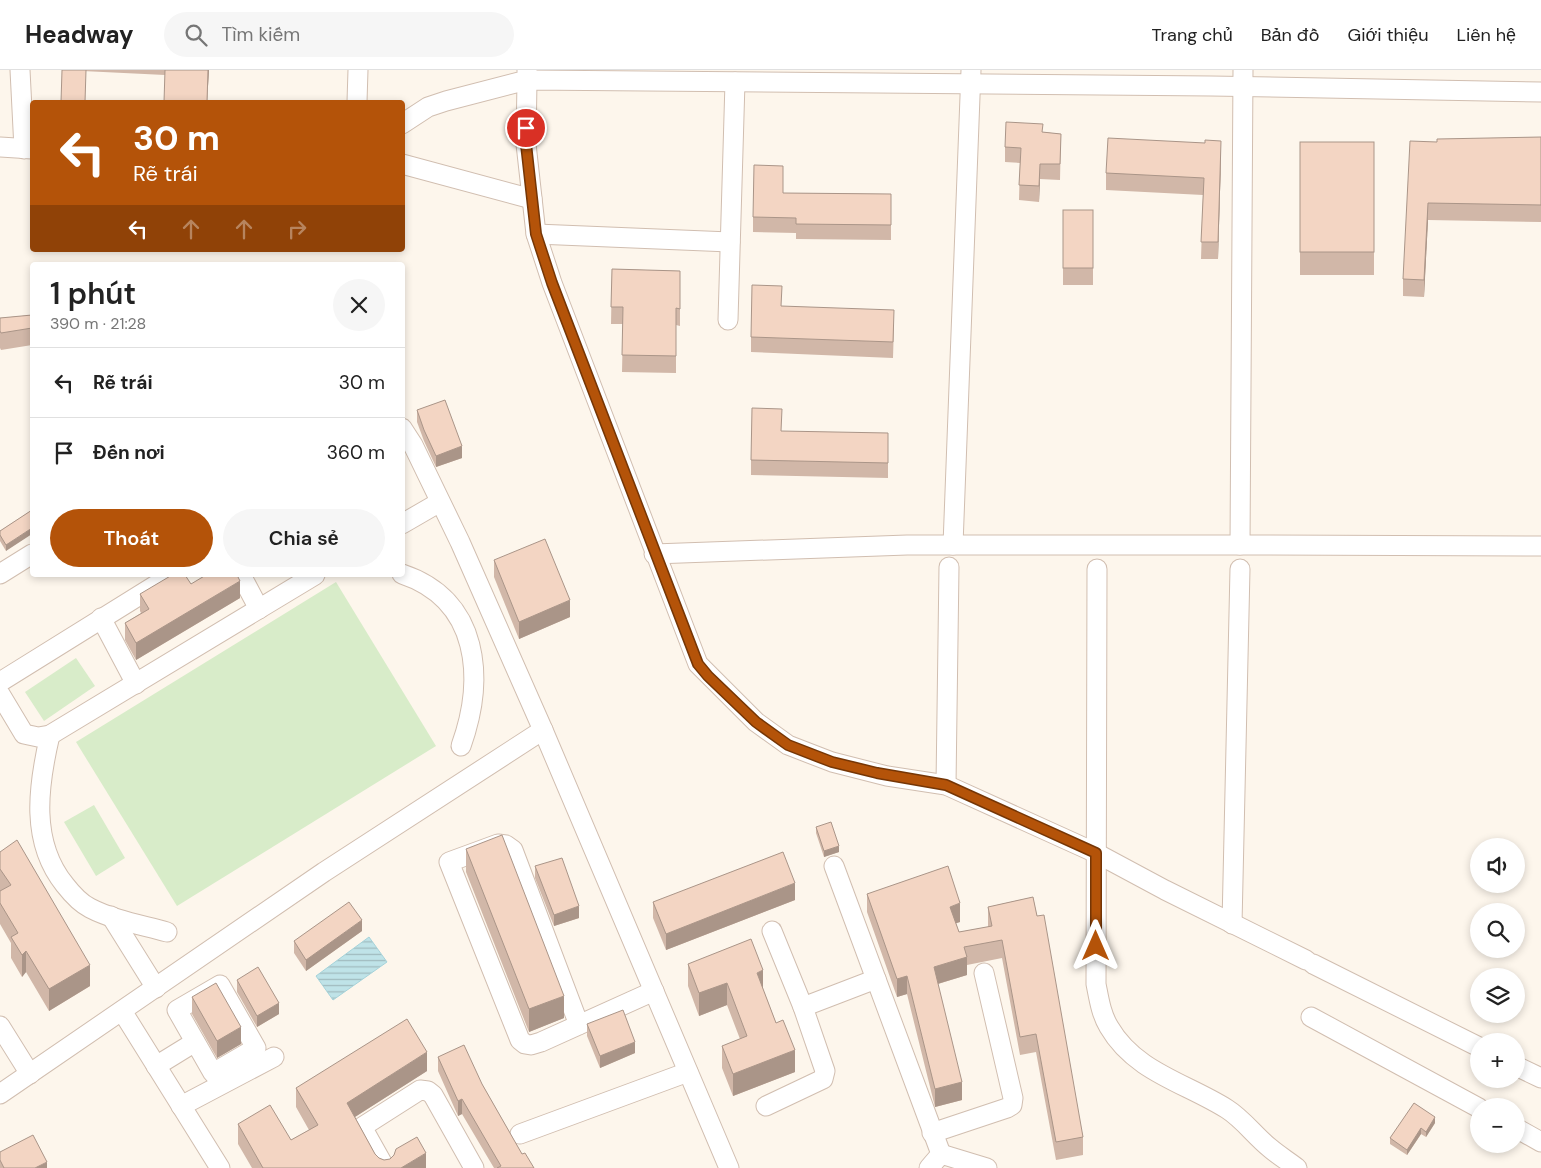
<!DOCTYPE html>
<html lang="vi">
<head>
<meta charset="utf-8">
<style>
  body { margin:0; font-family:"DM Sans",sans-serif; background:#f6f6f6; color:#222; height:100vh; display:flex; flex-direction:column; font-size:19px; white-space:nowrap }
  * { box-sizing:border-box; margin:0 }
  p { font-size:16px; color:#767676 }
  .icon { flex:none; width:28px; height:28px; fill:none; stroke:currentColor; stroke-width:2; stroke-linecap:round; stroke-linejoin:round }
  .map { position:relative; flex:1; overflow:hidden }
  .sheet { position:absolute; left:30px; top:192px; width:375px; height:315px; display:flex; flex-direction:column; background:#fff; border-radius:5px; box-shadow:0 2px 8px #0003 }
  .sheet>* { flex:none }
  .hud { position:absolute; left:30px; top:30px; width:375px; height:152px; border-radius:5px; box-shadow:0 2px 8px #0003; background:#b45309; color:#fff; overflow:hidden }
  .buttons { position:absolute; left:1470px; top:768px; display:grid; gap:10px }
  .buttons a { display:grid; place-items:center; width:55px; height:55px; border-radius:50%; background:#fff; box-shadow:0 2px 8px #0003; font-size:25px }
  .pin { position:absolute; display:grid; place-items:center; width:42px; height:42px; color:#fff; margin:-21px; border:2px solid #fff; border-radius:50%; box-shadow:0 1px 5px #0007 }
  .me { position:absolute; width:55px; margin:-28px; rotate:0deg; stroke-linejoin:round; filter:drop-shadow(0 0 4px #0008) }
  .turn { display:flex; align-items:center; gap:18px; height:105px; padding:0 20px; font-size:22px }
  .turn .icon { width:65px; height:65px; stroke-width:2.5 }
  .turn b { display:block; font-size:35px; line-height:42px }
  .lanes { display:flex; align-items:center; height:48px; padding:0 20px; background:#0003; justify-content:center; gap:25px; direction:ltr }
  .lanes .off { opacity:.35 }
  .round { display:grid; place-items:center; flex:none; width:52px; height:52px; border-radius:26px; background:#f6f6f6 }
  .head { display:flex; align-items:center; justify-content:space-between; height:85px; padding:0 20px }
  h1 { font-size:30px; font-weight:600; line-height:38px }
  .action { display:flex; gap:10px; margin-top:auto; padding:10px 20px }
  .action a { flex:1; height:58px; border-radius:30px; background:#b45309; color:#fff; font-size:20px; font-weight:600; line-height:58px; text-align:center }
  .action a+a { background:#f6f6f6; color:#222 }
  ul { padding:0; list-style:none }
  li { display:flex; align-items:center; gap:15px; height:70px; padding:0 20px; border-top:1px solid #e0e0e0 }
  li div { flex:1 }
  li b { display:block; font-size:19px }
  li em { font-style:normal }
  header { display:flex; align-items:center; gap:30px; box-sizing:border-box; height:70px; padding:0 25px; background:#fff; border-bottom:1px solid #e0e0e0 }
  header strong { font-size:24px }
  nav { display:flex; gap:28px; margin-inline-start:auto; font-size:18px }
  .search { width:350px; height:45px; background:#f6f6f6; display:flex; align-items:center; gap:12px; box-sizing:border-box; padding:0 18px; border-radius:28px; color:#767676; font-size:19px }
  .map>svg:first-child { display:block }
  .grass { fill:#d8ecc9 }
  .water { fill:url(#water-rules); stroke:#a5d3da }
  .lines { fill:none; stroke-linecap:round; stroke-linejoin:round }
  .minor-casing { stroke:#d1beb0; stroke-width:21 }
  .minor { stroke:#fff; stroke-width:19 }
  .wall { fill:#d1b7a8 }
  .shaded-wall { fill:#aa9588 }
  .building { fill:#f3d5c3; stroke:#aa9588 }
  .route-casing { stroke:#753606; stroke-width:12 }
  .route { stroke:#b45309; stroke-width:9 }
</style>
</head>
<body>
<header>
<strong>Headway</strong>
<div class="search"><svg class="icon" aria-label="search" viewBox="0 0 24 24"><circle cx="10" cy="10" r="6"/><path d="M15 15l6 6"/></svg>Tìm kiếm</div>
<nav><a>Trang chủ</a><a>Bản đồ</a><a>Giới thiệu</a><a>Liên hệ</a></nav>
</header>
<div class="map">
<svg width="1541" height="1098" viewBox="0 0 1541 1098">
  <defs>
    <pattern id="water-rules" width="6" height="5" patternUnits="userSpaceOnUse" patternTransform="scale(1.25)"><rect width="6" height="5" fill="#bfe3e8"/><path d="M0 2.5h6" fill="none" stroke="#a0bbbe"/></pattern>
  </defs>
  <rect width="100%" height="100%" fill="#fdf6ec"/>
  <!-- grass -->
  <g class="grass">
    <path d="M336,512L436,676L177,836L76,672Z"/>
    <path d="M76,588L95,616L44,651L25,622Z"/>
    <path d="M94,735L125,788L96,806L64,752Z"/>
  </g>
  <!-- water -->
  <path class="water" d="M369,867L387,892L333,930L316,906Z"/>
  <g class="lines">
    <defs>
      <g id="minor">
        <path d="M20,0L24,79"/>
        <path d="M357,32L358,0"/>
        <path d="M402,54L428,37L446,31L527,10V0"/>
        <path d="M0,77L32,79"/>
        <path d="M402,94L532,129"/>
        <path d="M536,164L730,172"/>
        <path d="M728,250L735,12"/>
        <path d="M402,358L413,375L460,472L543,660L729,1098"/>
        <path d="M402,454L440,432"/>
        <path d="M953,475L971,0"/>
        <path d="M1240,475L1243,0"/>
        <path d="M654,484L907,475H1240L1541,476"/>
        <path d="M1097,499L1096,914C1099,929 1101,944 1109,957C1135,1002 1186,1013 1227,1039C1243,1049 1255,1066 1270,1078C1278,1085 1288,1091 1297,1098"/>
        <path d="M0,504L32,484"/>
        <path d="M402,504C480,530 485,609 461,676"/>
        <path d="M241,505L259,539"/>
        <path d="M101,548L136,614"/>
        <path d="M0,612L172,505"/>
        <path d="M0,624L24,664L38,667L50,665L315,505"/>
        <path d="M50,665C38,716 30,772 65,815C72,824 80,833 90,838C113,850 142,855 167,862"/>
        <path d="M946,715L949,497"/>
        <path d="M834,796L941,1084"/>
        <path d="M111,846L156,918"/>
        <path d="M1232,854L1240,499"/>
        <path d="M1306,890L1165,820L1096,783L946,715L887,706L832,692L788,675L756,652L698,594L552,213L536,164L526,74L527,10L1211,16L1541,22"/>
        <path d="M1313,894L1479,977"/>
        <path d="M220,915L256,978L213,1003L177,940Z"/>
        <path d="M803,937L876,909"/>
        <path d="M122,941L220,1098"/>
        <path d="M1311,947L1479,1038"/>
        <path d="M579,955L513,780L506,775L498,774L449,792L520,970L525,974L531,975L541,972L654,921"/>
        <path d="M0,956L30,1004"/>
        <path d="M156,996L195,972"/>
        <path d="M1516,996L1541,1008"/>
        <path d="M0,1024L324,802L543,660"/>
        <path d="M181,1036L274,987"/>
        <path d="M766,1036L823,1009L825,1001L803,937L772,861"/>
        <path d="M1516,1058L1541,1072"/>
        <path d="M932,1063L1007,1038L1012,1035L1013,1028L984,903"/>
        <path d="M520,1064L688,1002"/>
        <path d="M385,1098L362,1057L420,1020L428,1021L433,1025L474,1098"/>
        <path d="M929,1098L941,1084L987,1098"/>
      </g>
    </defs>
    <!-- minor casing -->
    <use href="#minor" class="minor-casing"/>
    <!-- minor -->
    <use href="#minor" class="minor"/>
  </g>
  <!-- wall -->
  <g class="wall">
    <path d="M62,0H209L207,32L165,5Z"/>
    <path d="M1043,62L1061,64L1060,110L1040,109L1039,132L1019,130L1020,93L1005,92V77Z"/>
    <path d="M1541,67V152L1428,150L1424,227L1403,226V209L1437,72Z"/>
    <rect x="1300" y="72" width="74" height="133"/>
    <path d="M1221,88L1218,189H1201L1203,125L1106,120V103Z"/>
    <path d="M783,123L891,124V170L796,169V163L753,162V147Z"/>
    <rect x="1063" y="140" width="30" height="75"/>
    <path d="M612,199L680,201V256L676,255V303L622,302L623,254H611Z"/>
    <path d="M781,236L894,255L893,288L751,282V267Z"/>
    <path d="M32,245V275L1,280L0,278V248Z"/>
    <path d="M417,340L462,388L436,397L424,371L417,352Z"/>
    <path d="M888,363V408L751,405V390Z"/>
    <path d="M32,440L6,481L0,471V461Z"/>
    <path d="M494,490L570,547L519,569L494,507Z"/>
    <path d="M191,514L240,528L136,590L125,570V553L141,543L140,541V524Z"/>
    <path d="M816,757L839,782L824,787L816,763Z"/>
    <path d="M466,779L564,948L529,962L466,802Z"/>
    <path d="M0,782L90,916L49,941L26,902L22,907L11,888V873L0,854Z"/>
    <path d="M535,796L579,848L554,856L535,808Z"/>
    <path d="M867,824L960,852L956,853L959,862L988,857V837L1033,827L1083,1067V1085L1056,1090L1036,982L1020,985L1002,888L967,895V905L938,914L962,1030L935,1037L907,924L897,927L867,842Z"/>
    <path d="M795,830L666,880L653,848V832Z"/>
    <path d="M362,861L306,901L294,883V871Z"/>
    <path d="M688,894L763,919L795,1002L733,1026L722,998V976L740,969L727,935L699,946L688,916Z"/>
    <path d="M237,910L279,944L257,957L237,922Z"/>
    <path d="M192,927L241,974L217,988L192,944Z"/>
    <path d="M587,954L635,983L600,998L587,966Z"/>
    <path d="M438,987L482,1014L522,1084L534,1098H494L462,1044L458,1046L438,1001Z"/>
    <path d="M427,1001L355,1047L375,1084L379,1088L384,1090L426,1098H252L238,1074V1054L291,1070L309,1060L296,1037V1018Z"/>
    <path d="M1435,1053L1426,1067L1421,1064L1407,1085L1390,1074V1068Z"/>
    <path d="M0,1082L47,1098H0Z"/>
  </g>
  <!-- shaded-wall -->
  <g class="shaded-wall">
    <path d="M208,0H209L207,32Z"/>
    <path d="M1221,71V88L1218,189V172Z"/>
    <path d="M1040,94V109L1039,132V116Z"/>
    <path d="M1428,133V150L1424,227V210Z"/>
    <path d="M462,376V388L436,397V386Z"/>
    <path d="M32,458V464L6,481V475Z"/>
    <path d="M240,511V528L136,590V573Z"/>
    <path d="M570,530V547L519,569V552Z"/>
    <path d="M839,776V782L824,787V781Z"/>
    <path d="M795,813V830L666,880V864Z"/>
    <path d="M960,833V852L950,855V837Z"/>
    <path d="M579,836V848L554,856V845Z"/>
    <path d="M362,850V861L306,901V890Z"/>
    <path d="M26,881V902L22,907V885Z"/>
    <path d="M967,887V905L934,915V897Z"/>
    <path d="M90,895V916L49,941V919Z"/>
    <path d="M763,900V922L757,903Z"/>
    <path d="M907,906V924L897,927V909Z"/>
    <path d="M727,913V935L699,946V923Z"/>
    <path d="M564,926V948L529,962V939Z"/>
    <path d="M279,933V944L257,957V946Z"/>
    <path d="M241,957V974L217,988V971Z"/>
    <path d="M635,972V983L600,998V986Z"/>
    <path d="M795,980V1002L733,1026V1004Z"/>
    <path d="M427,982V1001L347,1052V1033Z"/>
    <path d="M962,1012V1030L935,1037V1019Z"/>
    <path d="M462,1029V1044L458,1046V1031Z"/>
    <path d="M1435,1047V1053L1426,1067V1062Z"/>
    <path d="M1421,1058V1064L1407,1085V1080Z"/>
    <path d="M426,1083V1098H401Z"/>
    <path d="M47,1092V1098H35Z"/>
  </g>
  <!-- building -->
  <g class="building">
    <path d="M62,0H86L85,32H61Z"/>
    <path d="M165,0H208L207,32H164Z"/>
    <path d="M1006,52L1043,54L1042,62L1061,64L1060,94H1040L1039,116L1019,115L1021,78L1005,77Z"/>
    <path d="M1541,67V135L1428,133L1424,210L1403,209L1410,71L1437,72V69Z"/>
    <path d="M1108,68L1205,73V70L1221,71L1218,172H1201L1204,108L1106,103Z"/>
    <rect x="1300" y="72" width="74" height="110"/>
    <path d="M754,95L783,96V123L891,124V155L796,154V148L753,147Z"/>
    <rect x="1063" y="140" width="30" height="58"/>
    <path d="M612,199L680,201V239L676,238V286L622,285L623,237H611Z"/>
    <path d="M752,215L782,216L781,236L894,240L893,272L751,267Z"/>
    <path d="M32,245V258L1,263L0,261V248Z"/>
    <path d="M445,330L462,376L436,386L424,360L417,340Z"/>
    <path d="M752,338L782,339L781,361L888,363V393L751,390Z"/>
    <path d="M32,440V458L6,475L0,465V461Z"/>
    <path d="M545,469L570,530L519,552L494,490Z"/>
    <path d="M172,505H185L191,514L206,505H237L240,511L136,573L125,553L149,539L140,524Z"/>
    <path d="M831,752L839,776L824,781L816,757Z"/>
    <path d="M502,765L564,926L529,939L466,779Z"/>
    <path d="M17,770L90,895L49,919L26,881L22,885L11,867L18,863L0,833V821L11,815L0,799V782Z"/>
    <path d="M783,782L795,813L666,864L653,832Z"/>
    <path d="M562,788L579,836L554,845L535,796Z"/>
    <path d="M948,796L960,833L950,837L959,862L992,856L988,837L1033,827L1037,846L1044,845L1083,1067L1056,1072L1036,964L1020,967L1002,870L964,877L967,887L934,897L962,1012L935,1019L907,906L897,909L867,824Z"/>
    <path d="M349,832L362,850L306,890L294,871Z"/>
    <path d="M751,869L763,900L757,903L776,953L783,950L795,980L733,1004L722,976L747,966L727,913L699,923L688,894Z"/>
    <path d="M258,897L279,933L257,946L237,910Z"/>
    <path d="M216,913L241,957L217,971L192,927Z"/>
    <path d="M623,940L635,972L600,986L587,954Z"/>
    <path d="M407,949L427,982L347,1033L375,1084L379,1088L384,1090L390,1089L394,1085L396,1079L417,1067L426,1083L401,1098H263L238,1054L270,1035L291,1070L318,1055L296,1018Z"/>
    <path d="M464,975L482,1014L522,1084L525,1083L534,1098H497L501,1096L462,1029L458,1031L438,987Z"/>
    <path d="M1414,1033L1435,1047L1426,1062L1421,1058L1407,1080L1390,1068Z"/>
    <path d="M33,1065L47,1092L35,1098H4L0,1090V1082Z"/>
  </g>
  <g class="lines">
    <defs>
      <path id="route" d="M526,58V74L536,164L552,213L698,594L708,606L756,652L788,675L832,692L877,703L946,715L1096,783V876"/>
    </defs>
    <!-- route casing -->
    <use href="#route" class="route-casing"/>
    <!-- route -->
    <use href="#route" class="route"/>
  </g>
</svg>
<div class="buttons">
<a><svg class="icon" aria-label="sound" viewBox="0 0 24 24"><path d="M4 9h4l5-4v14l-5-4H4zM17 9q2 3 0 6"/></svg></a>
<a><svg class="icon" aria-label="search" viewBox="0 0 24 24"><circle cx="10" cy="10" r="6"/><path d="M15 15l6 6"/></svg></a>
<a><svg class="icon" aria-label="layers" viewBox="0 0 24 24"><path d="M12 4l9 5-9 5-9-5zM3 14l9 5 9-5"/></svg></a>
<a>+</a>
<a>−</a>
</div>
<div class="pin" style="left:526px;top:58px;background:#d93025"><svg class="icon" aria-label="arrive" viewBox="0 0 24 24"><path d="M6 21V4h12l-3 4 3 4H6"/></svg></div>
<svg class="me" style="left:1096px;top:876px" viewBox="-20 -20 40 40"><path d="M0-17L14 15 0 8-14 15z" fill="#b45309" stroke="#fff" stroke-width="4"/></svg>
<div class="hud">
<div class="turn"><svg class="icon" aria-label="left" viewBox="0 0 24 24"><path d="M17 20v-9H6M10 6l-5 5 5 5"/></svg><div><b>30 m</b>Rẽ trái</div></div>
<div class="lanes"><svg class="icon" aria-label="left" viewBox="0 0 24 24"><path d="M17 20v-9H6M10 6l-5 5 5 5"/></svg><svg class="icon off" aria-label="ahead" viewBox="0 0 24 24"><path d="M12 20V5M6 11l6-6 6 6"/></svg><svg class="icon off" aria-label="ahead" viewBox="0 0 24 24"><path d="M12 20V5M6 11l6-6 6 6"/></svg><svg class="icon off" aria-label="right" viewBox="0 0 24 24"><path d="M7 20v-9h11M14 6l5 5-5 5"/></svg></div>
</div>
<section class="sheet">
<div class="head"><div><h1>1 phút</h1><p>390 m · 21:28</p></div><a class="round"><svg class="icon" aria-label="close" viewBox="0 0 24 24"><path d="M6 6l12 12M18 6L6 18"/></svg></a></div>
<ul>
<li><svg class="icon" aria-label="left" viewBox="0 0 24 24"><path d="M17 20v-9H6M10 6l-5 5 5 5"/></svg><div><b>Rẽ trái</b></div><em>30 m</em></li>
<li><svg class="icon" aria-label="arrive" viewBox="0 0 24 24"><path d="M6 21V4h12l-3 4 3 4H6"/></svg><div><b>Đến nơi</b></div><em>360 m</em></li>
</ul>
<div class="action"><a>Thoát</a><a>Chia sẻ</a></div>
</section>
</div>
</body>
</html>
